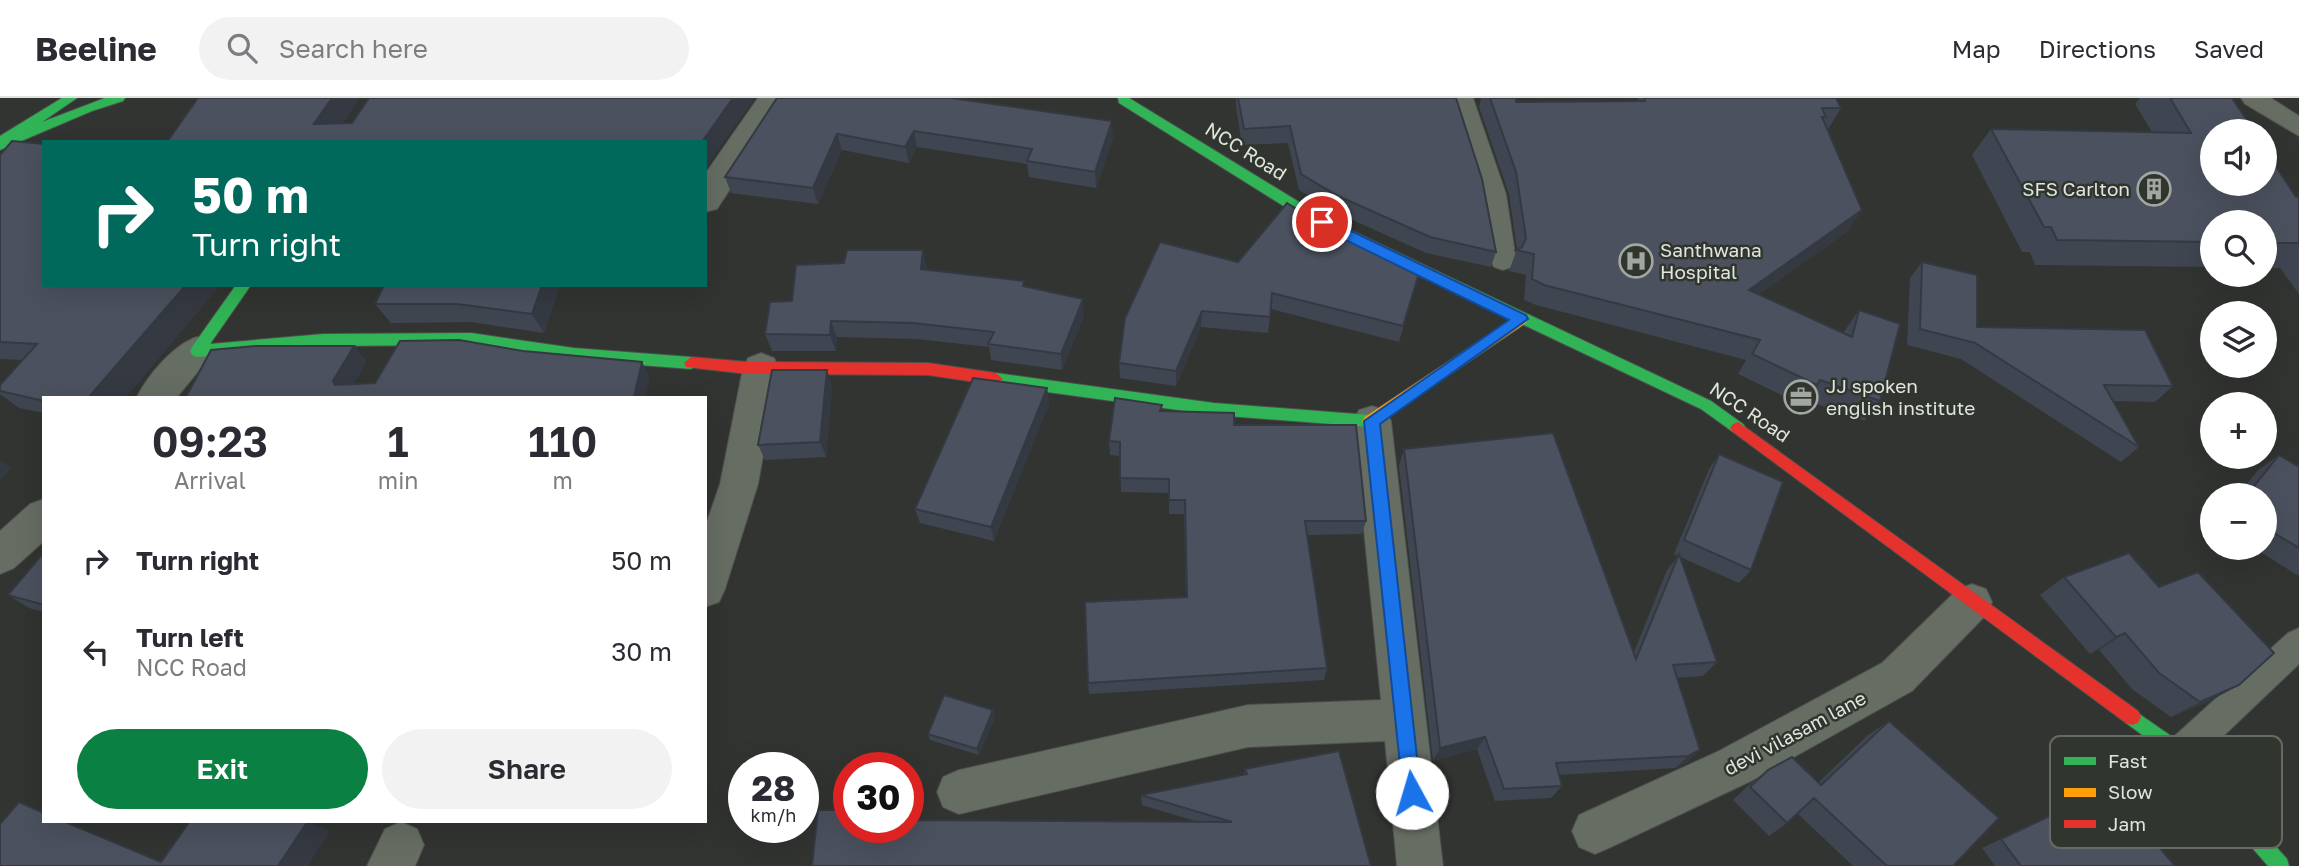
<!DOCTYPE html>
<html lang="en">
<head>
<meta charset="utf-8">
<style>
  body { margin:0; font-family:"Golos Text",sans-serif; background:#f2f2f3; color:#2b2b33; height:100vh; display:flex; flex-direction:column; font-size:26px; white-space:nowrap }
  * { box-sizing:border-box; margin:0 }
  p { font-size:23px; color:#7c7c81 }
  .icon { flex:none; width:38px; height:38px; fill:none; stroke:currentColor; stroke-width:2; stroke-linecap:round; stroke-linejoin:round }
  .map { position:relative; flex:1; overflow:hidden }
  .panel { position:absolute; left:42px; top:298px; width:665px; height:427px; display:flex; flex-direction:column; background:#fff; border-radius:0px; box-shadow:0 7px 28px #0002 }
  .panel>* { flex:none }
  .guide { position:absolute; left:42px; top:42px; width:665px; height:147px; border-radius:0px; box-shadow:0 7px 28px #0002; background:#00695c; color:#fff; overflow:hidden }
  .tools { position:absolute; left:2200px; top:21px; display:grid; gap:14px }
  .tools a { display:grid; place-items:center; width:77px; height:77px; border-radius:50%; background:#fff; box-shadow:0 7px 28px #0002; font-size:35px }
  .speed { position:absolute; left:728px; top:654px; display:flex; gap:14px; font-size:35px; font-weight:700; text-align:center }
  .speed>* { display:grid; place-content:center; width:91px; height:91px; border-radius:50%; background:#fff; box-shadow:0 7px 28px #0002; line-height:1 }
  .speed small { font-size:18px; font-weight:400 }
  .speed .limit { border:10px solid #d22; background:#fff; color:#111 }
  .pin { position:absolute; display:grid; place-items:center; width:60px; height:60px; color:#fff; margin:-30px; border:4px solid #fff; border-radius:50%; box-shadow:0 2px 7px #0007 }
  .me { position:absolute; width:77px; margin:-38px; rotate:354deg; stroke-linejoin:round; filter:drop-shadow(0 0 5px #0008) }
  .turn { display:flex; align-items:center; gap:24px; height:147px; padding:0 35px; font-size:32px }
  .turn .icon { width:91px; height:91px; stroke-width:2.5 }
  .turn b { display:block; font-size:49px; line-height:60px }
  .eta { display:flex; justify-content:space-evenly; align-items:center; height:119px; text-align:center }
  .eta b { font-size:42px; font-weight:600; line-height:49px }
  .button { display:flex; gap:14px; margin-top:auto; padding:14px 35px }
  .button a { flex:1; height:80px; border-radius:42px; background:#0b8043; color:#fff; font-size:28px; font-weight:600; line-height:80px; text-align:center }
  .button a+a { background:#f2f2f3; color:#2b2b33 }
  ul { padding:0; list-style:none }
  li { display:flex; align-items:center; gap:21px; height:91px; padding:0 35px }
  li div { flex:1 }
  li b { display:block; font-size:26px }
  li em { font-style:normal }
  header { display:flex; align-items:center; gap:42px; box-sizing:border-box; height:98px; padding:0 35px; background:#fff; border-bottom:2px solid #e1e1e2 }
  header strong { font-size:33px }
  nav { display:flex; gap:38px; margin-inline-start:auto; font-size:24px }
  .search { width:490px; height:63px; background:#f2f2f3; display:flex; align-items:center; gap:18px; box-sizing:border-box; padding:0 24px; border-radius:38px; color:#7c7c81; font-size:26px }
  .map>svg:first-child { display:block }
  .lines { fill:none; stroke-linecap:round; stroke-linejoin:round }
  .lane-casing { stroke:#4d4f4d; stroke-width:2 }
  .street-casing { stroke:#4d4f4d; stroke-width:2 }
  .fast-casing { stroke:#4d4f4d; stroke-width:2 }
  .slow-casing { stroke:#4d4f4d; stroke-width:2 }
  .jam-casing { stroke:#4d4f4d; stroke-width:2 }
  .lane { fill:#666d63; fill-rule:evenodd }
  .street { fill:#666d63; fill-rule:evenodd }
  .fast { fill:#30b455; fill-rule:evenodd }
  .slow { fill:#ff9f0a; fill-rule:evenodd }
  .jam { fill:#e5322d; fill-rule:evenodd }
  .wall { fill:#404651 }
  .shaded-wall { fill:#343942 }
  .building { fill:#4b515e; stroke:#343942; stroke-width:2 }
  .route { fill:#1a73e8; stroke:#114b97; stroke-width:2 }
  .labels { text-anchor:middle; stroke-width:5; stroke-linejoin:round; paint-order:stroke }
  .street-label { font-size:19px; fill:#e1e5e0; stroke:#30362e }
  .poi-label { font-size:19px; fill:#e1e5e0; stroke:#30362e; text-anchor:start }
  .key { fill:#30362e; stroke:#656b63; stroke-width:2 }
  .key-label { font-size:19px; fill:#e1e5e0 }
</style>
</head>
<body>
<header>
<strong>Beeline</strong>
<div class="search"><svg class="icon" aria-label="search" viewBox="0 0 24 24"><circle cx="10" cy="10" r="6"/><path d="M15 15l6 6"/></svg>Search here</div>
<nav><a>Map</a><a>Directions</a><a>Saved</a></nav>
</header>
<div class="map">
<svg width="2299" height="768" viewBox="0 0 2299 768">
  <rect width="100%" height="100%" fill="#313430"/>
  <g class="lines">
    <defs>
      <g id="lane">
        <path d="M1449,0H1473L1506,96L1516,162L1512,169L1503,172L1494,169L1490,162L1480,96Z"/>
        <path d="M2241,0H2271L2299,18V38L2245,6Z"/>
        <path d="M2299,530V566L2193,667L2181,671L2169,667L2164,655L2169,643L2288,535Z"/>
      </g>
      <g id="street">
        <path d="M758,0H790L717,111L705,114V76Z"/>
        <path d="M197,239L210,243L215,253L177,299H137C147,278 174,246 197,239Z"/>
        <path d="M761,255L774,260L779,270L758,386L725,491L719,504L705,509V429L720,386L743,270L748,260Z"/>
        <path d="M1372,308L1385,312L1391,323L1443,768H1397L1385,643L1248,649L959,716L943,709L937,694L943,679L959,672L1248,607L1381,602L1353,323L1359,312Z"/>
        <path d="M44,401V443L14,470L0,476V433L30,406Z"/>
        <path d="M1972,486L1986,491L1992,504L1986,517L1912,593L1751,683L1611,749L1595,756L1579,749L1572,733L1579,717L1719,653L1882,565L1958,491Z"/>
        <path d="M401,724L417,731L424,747L415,768H367L385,731Z"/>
      </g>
      <g id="fast">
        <path d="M62,0H77L42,24L105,0H125L123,3L92,13L0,52V38Z"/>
        <path d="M1118,0H1129L1327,121L1711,303L1743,326L1746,330L1743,334H1733L1701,311L1317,129L1119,5Z"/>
        <path d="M236,187H251L210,246L323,236L471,235L574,250L691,259L698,265L691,271L574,262L471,247L323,248L197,259L192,257L190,253L192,249Z"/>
        <path d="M996,275L1214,305L1370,317L1375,319L1378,323L1375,327L1370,329L1214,317L996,287L989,281Z"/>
        <path d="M2132,611L2187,649L2287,761L2289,768H2268L2175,661L2126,625L2123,619L2126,613Z"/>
      </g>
      <path id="slow" d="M1521,215L1528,221L1526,225L1375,327H1365L1362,323L1365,319Z"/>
      <g id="jam">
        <path d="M691,259L748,264L928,265L996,275L1003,281L996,287L928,277L748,276L686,269L684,265Z"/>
        <path d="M1738,324L2138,613L2141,619L2138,625L2132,627L2126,625L1733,334L1730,330L1733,326Z"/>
      </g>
    </defs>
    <!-- lane casing -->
    <use href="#lane" class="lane-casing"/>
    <!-- street casing -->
    <use href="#street" class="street-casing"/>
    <!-- fast casing -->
    <use href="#fast" class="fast-casing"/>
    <!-- slow casing -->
    <use href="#slow" class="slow-casing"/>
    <!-- jam casing -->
    <use href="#jam" class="jam-casing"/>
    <!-- lane -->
    <use href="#lane" class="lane"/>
    <!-- street -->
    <use href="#street" class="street"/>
    <!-- fast -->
    <use href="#fast" class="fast"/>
    <!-- slow -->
    <use href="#slow" class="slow"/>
    <!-- jam -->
    <use href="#jam" class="jam"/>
  </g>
  <!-- wall -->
  <g class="wall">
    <path d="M777,0L1113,39L1096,90L1029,79L1027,66L917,49L909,65L842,52L818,106L731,95L725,79Z"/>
    <path d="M1236,0H1456L1496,154L1491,169L1426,155L1335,114L1299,92L1288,45L1242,47L1236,8Z"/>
    <path d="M1481,0H1516V4L1637,3L1639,0H1836L1841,10L1828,31L1862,112L1847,134L1759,196L1843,235L1859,212L1880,303L1864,323L1806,302L1802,307L1738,276L1746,262L1536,207L1524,202L1526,177L1509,173L1517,151L1509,96L1479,9Z"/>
    <path d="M2140,0H2232L2296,99H2299V196L2280,170H2264V124H2212V169L2035,167L2030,154H2022L1972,57L1991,31L2152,34L2135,6Z"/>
    <path d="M0,57L220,187L126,299H44V315L19,310L0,296V287L22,262L0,261Z"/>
    <path d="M1311,120L1420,172L1399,244L1271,211L1268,235L1201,229L1176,288L1120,280L1119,265L1238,164Z"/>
    <path d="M1922,164L1977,229L2173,288L2155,304L2113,303L2139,349L2121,364L1961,261L1907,247L1910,180Z"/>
    <path d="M927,169V172L1024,188L1084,218L1062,272L991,262L989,249L917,241L837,239L836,253H772L765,236L792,203Z"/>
    <path d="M384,187H560L544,235L471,224L391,225L375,206Z"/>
    <path d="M832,288L826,359L765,362L758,347Z"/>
    <path d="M1047,290L1049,306L994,443L920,425L915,411Z"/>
    <path d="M1162,307V313L1234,327L1366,423L1362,436L1307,437L1327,570L1324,582L1089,596L1088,585L1186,499L1184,416H1169V395L1121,394L1120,358L1110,357L1109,343Z"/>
    <path d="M1404,351L1634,554L1667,472L1678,458L1674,456L1709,371L1719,356L1751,472L1739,485L1680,459L1717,564L1703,578L1677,580L1700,652L1686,665L1675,670L1559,677L1562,688L1551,700L1495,703L1477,651L1433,663L1399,368Z"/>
    <path d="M2279,357L2299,369V476L2297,477L2254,450H2264V397H2238L2258,372Z"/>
    <path d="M44,454V514L29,510L8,497Z"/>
    <path d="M2064,479L2210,603L2171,619L2132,591L2099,552L2090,556L2040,497Z"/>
    <path d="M993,612L995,619L979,657L930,642L928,636Z"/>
    <path d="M1889,623L1953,768H1853L1797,715L1787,725L1769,738L1733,702L1750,686L1768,672L1819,684L1868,637Z"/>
    <path d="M1245,671L1371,768H812L849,730L1198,724L1142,707L1141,697L1244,677Z"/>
    <path d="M2001,741L2175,768H1995L1982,750Z"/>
  </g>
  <!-- shaded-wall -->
  <g class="shaded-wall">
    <path d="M332,0H360L331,44L314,26Z"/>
    <path d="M733,0H755L705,71V44H702Z"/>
    <path d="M1112,23L1113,39L1096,90L1095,74Z"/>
    <path d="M914,33L917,49L909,65L905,49Z"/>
    <path d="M837,36L842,52L818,106L813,90Z"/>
    <path d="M1862,112L1847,134L1736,212L1749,192Z"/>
    <path d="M923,152L927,169L924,188L921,171Z"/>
    <path d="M186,187H220L126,299H89Z"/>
    <path d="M542,187H560L544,235L532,216Z"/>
    <path d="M1083,201L1084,218L1062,272L1061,256Z"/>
    <path d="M1202,213L1201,229L1176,288V273Z"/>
    <path d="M831,223L837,239L836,253L830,237Z"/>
    <path d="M354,248L367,263L347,298L335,287L333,283Z"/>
    <path d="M642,264L650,279L646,299H634Z"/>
    <path d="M827,272L832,288L826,359L820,344Z"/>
    <path d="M1047,290L1049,306L994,443L991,429Z"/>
    <path d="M0,362L11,370L0,384Z"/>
    <path d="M2125,535L2099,552L2090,556L2116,539Z"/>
    <path d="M2239,587L2210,603L2171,619L2200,604Z"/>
    <path d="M993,612L995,619L979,657L977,651Z"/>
    <path d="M1485,639L1477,651L1433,663L1440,650Z"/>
    <path d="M1700,652L1686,665L1675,670L1688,658Z"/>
    <path d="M308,723L330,733L308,768H278Z"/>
  </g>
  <!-- building -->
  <g class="building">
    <path d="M198,0H332L314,26L352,25L369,0H733L702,44H167Z"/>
    <path d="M777,0H951L1112,23L1095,74L1027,63L1032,51L914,33L905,49L837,36L813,90L725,79Z"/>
    <path d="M1238,0H1456L1482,81L1496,154L1430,139L1338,98L1301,76L1290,28L1244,31Z"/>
    <path d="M1490,0H1516V4L1645,3L1644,0H1836L1841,10H1822L1826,19H1822L1862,112L1749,192L1852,239L1859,212L1900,226L1880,303L1820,282L1817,287L1752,256L1760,242L1544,187L1532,181L1534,156L1516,152L1522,149L1526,140L1516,74Z"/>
    <path d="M2170,0H2232L2254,33H2212V86H2264V50L2296,99H2299V145H2264V124H2212V144L2057,142L2051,129H2044L1991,31L2191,35Z"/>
    <path d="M12,43L44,46V187H186L89,299H44V303L0,293V287L37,246L0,244V57Z"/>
    <path d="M1287,105L1311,120L1420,172L1403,228L1272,195L1270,219L1202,213L1176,273L1119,265L1125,220L1160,144L1238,164Z"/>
    <path d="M847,152H923L921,171L1024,183L1023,188L1083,201L1061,256L988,246L994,234L913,225L831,223L830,237L765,236L770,204L792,203L796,167L844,165Z"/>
    <path d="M1922,164L1977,177V229L2145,232L2173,288L2104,287L2139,349L1975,245L1920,231Z"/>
    <path d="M384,187H542L532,216L457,206H375Z"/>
    <path d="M459,242L523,253L642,264L634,299H186L211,252L255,248H354L333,283L335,287L375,285L400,243Z"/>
    <path d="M772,272H827L820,344L758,347Z"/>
    <path d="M973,280L1047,290L991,429L915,411Z"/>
    <path d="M1115,300L1162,307L1160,313L1234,315V327H1356L1366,423H1305L1327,570L1088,585L1085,504L1187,499L1185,402H1169V381L1120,380V344L1109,343Z"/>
    <path d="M1553,335L1636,561L1679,456L1717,564L1673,567L1700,652L1688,658L1556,665L1562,688L1504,691L1485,639L1440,650L1404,351Z"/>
    <path d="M1719,356L1783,384L1751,472L1684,442Z"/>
    <path d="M2279,357L2299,369V450L2264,429V397H2247Z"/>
    <path d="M44,454V507L8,497Z"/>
    <path d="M2129,455L2159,489L2198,474L2274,555L2239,587L2200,604L2159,575L2125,535L2116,539L2064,479Z"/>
    <path d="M944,597L993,612L977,651L928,636Z"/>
    <path d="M1889,623L1999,720L1953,768H1887L1814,700L1787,725L1750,689L1768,672L1792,659L1821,687Z"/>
    <path d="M1339,653L1371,768H812L818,712H849V730H908V722L1232,724L1141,697L1247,676L1245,671Z"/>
    <path d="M2109,690L2175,768H2021L2001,741Z"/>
    <path d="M19,704L44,715V723H63L161,764L190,723H308L278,768H0V726Z"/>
  </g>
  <!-- route -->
  <path class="route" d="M1322,119L1526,217L1528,221L1380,326L1421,695L1418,701L1412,704L1405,701L1403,695L1364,323L1509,222L1317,128L1315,124Z"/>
  <!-- icons -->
  <defs>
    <symbol id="building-ring" viewBox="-11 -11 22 22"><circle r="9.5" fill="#30362e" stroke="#a3a7a2" stroke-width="1.5"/><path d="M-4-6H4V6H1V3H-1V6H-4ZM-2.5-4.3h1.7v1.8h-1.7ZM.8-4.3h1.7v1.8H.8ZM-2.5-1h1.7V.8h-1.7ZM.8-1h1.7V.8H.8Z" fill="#a3a7a2"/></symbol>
    <symbol id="hospital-ring" viewBox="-11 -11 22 22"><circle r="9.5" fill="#30362e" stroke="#a3a7a2" stroke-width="1.5"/><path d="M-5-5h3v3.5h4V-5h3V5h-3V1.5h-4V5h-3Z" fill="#a3a7a2"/></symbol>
    <symbol id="office-ring" viewBox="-11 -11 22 22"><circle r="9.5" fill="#30362e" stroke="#a3a7a2" stroke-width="1.5"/><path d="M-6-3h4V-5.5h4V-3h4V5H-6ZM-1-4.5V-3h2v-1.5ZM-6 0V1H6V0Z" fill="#a3a7a2"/></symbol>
  </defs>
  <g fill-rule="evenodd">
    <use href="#building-ring" x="2135" y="72" width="38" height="38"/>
    <use href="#hospital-ring" x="1617" y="144" width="38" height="38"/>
    <use href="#office-ring" x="1782" y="280" width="38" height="38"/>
  </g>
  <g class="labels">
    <!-- street labels -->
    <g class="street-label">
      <text transform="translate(1246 53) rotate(32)" y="7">NCC Road</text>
      <text transform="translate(1750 314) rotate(34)" y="7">NCC Road</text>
      <text transform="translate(1795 635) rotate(-28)" y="7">devi vilasam lane</text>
    </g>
    <!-- poi labels -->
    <g class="poi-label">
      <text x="2130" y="98" text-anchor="end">SFS Carlton</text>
      <text x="1660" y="159">Santhwana<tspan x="1660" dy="22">Hospital</tspan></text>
      <text x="1826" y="295">JJ spoken<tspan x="1826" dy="22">english institute</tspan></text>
    </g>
  </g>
  <!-- legend -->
  <rect x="2050" y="638" width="232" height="112" rx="10" class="key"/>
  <rect x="2064" y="659" width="32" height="8" fill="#30b455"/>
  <rect x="2064" y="690" width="32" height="9" fill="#ff9f0a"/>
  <rect x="2064" y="722" width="32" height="8" fill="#e5322d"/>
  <g class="key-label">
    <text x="2108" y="670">Fast</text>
    <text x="2108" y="701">Slow</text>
    <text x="2108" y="733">Jam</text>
  </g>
</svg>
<div class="tools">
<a><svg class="icon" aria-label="sound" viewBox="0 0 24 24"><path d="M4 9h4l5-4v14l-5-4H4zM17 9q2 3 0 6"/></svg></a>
<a><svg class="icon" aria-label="search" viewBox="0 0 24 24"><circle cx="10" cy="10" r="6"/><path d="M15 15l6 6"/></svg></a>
<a><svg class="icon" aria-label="layers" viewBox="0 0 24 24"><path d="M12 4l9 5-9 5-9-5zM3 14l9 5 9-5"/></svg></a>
<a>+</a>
<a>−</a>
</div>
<div class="speed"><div>28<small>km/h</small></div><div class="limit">30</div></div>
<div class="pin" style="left:1322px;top:124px;background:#d93025"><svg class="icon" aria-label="arrive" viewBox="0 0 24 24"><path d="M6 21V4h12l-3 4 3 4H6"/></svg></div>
<svg class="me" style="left:1412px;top:695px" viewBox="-20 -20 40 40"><circle r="19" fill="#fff"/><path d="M0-13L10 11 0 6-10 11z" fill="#1a73e8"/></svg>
<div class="guide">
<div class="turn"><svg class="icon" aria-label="right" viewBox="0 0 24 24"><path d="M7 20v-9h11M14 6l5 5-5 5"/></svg><div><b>50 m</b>Turn right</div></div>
</div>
<section class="panel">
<div class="eta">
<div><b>09:23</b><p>Arrival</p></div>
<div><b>1</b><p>min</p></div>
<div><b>110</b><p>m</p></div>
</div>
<ul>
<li><svg class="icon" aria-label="right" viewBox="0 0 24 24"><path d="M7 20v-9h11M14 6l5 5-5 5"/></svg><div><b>Turn right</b></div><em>50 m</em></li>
<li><svg class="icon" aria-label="left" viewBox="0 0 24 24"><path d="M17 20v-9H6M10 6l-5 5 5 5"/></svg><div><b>Turn left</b><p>NCC Road</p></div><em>30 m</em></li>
</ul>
<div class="button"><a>Exit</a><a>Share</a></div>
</section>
</div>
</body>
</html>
